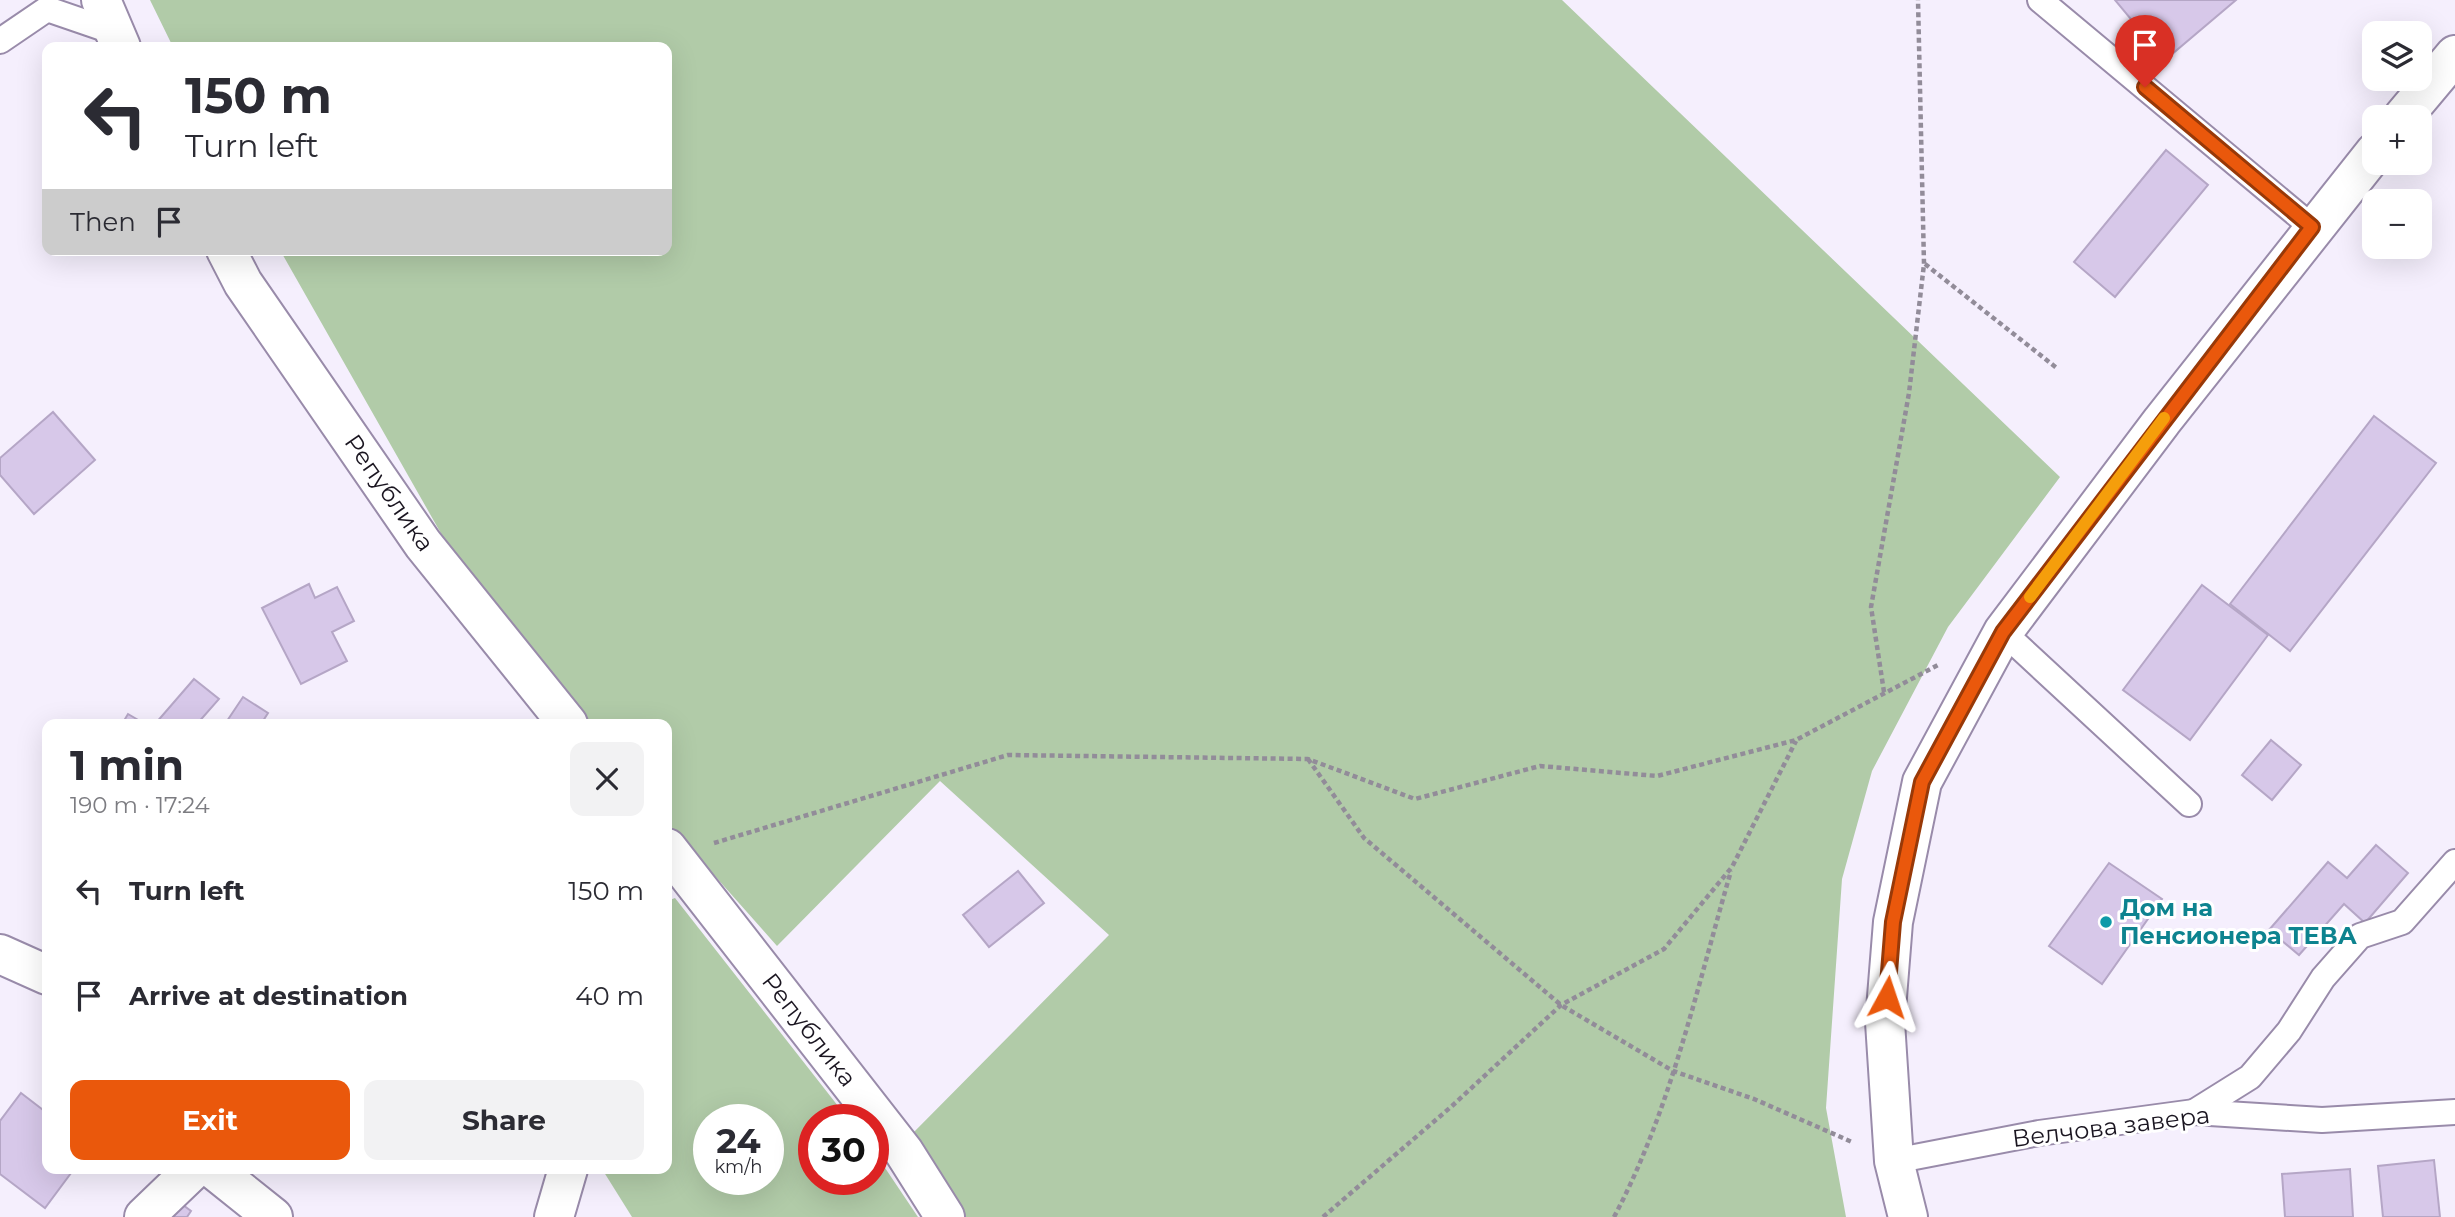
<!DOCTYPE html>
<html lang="en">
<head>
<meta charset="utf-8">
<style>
  body { margin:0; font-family:Montserrat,sans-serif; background:#f2f2f3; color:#2b2b33; height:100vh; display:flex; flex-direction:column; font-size:26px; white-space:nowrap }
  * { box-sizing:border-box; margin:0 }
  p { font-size:23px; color:#7c7c81 }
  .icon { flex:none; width:38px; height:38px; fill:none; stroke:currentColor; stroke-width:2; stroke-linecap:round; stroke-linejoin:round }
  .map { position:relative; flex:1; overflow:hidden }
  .details { position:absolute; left:42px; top:719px; width:630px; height:455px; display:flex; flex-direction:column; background:#fff; border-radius:14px; box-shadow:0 7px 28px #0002 }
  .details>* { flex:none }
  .banner { position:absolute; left:42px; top:42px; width:630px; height:214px; border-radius:14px; box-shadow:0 7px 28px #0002; background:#fff; color:#2b2b33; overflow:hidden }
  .tools { position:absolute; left:2362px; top:21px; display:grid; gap:14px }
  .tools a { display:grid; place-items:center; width:70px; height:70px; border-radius:14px; background:#fff; box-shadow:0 7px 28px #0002; font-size:35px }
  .speed { position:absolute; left:693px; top:1104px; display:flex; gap:14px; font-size:35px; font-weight:700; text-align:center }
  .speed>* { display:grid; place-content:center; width:91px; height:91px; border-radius:50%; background:#fff; box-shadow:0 7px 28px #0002; line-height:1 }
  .speed small { font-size:18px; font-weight:400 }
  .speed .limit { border:10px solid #d22; background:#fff; color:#111 }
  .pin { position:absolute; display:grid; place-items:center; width:60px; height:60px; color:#fff; margin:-72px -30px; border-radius:50% 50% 50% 0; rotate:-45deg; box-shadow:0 0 7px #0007 }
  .pin .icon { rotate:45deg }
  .me { position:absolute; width:77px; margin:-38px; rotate:5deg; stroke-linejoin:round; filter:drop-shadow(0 0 5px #0008) }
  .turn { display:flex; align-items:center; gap:24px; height:147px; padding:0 28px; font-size:32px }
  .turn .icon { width:91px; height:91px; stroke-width:2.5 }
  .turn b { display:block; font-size:49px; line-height:60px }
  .then { display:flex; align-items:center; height:66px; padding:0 28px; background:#0003; gap:14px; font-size:26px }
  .round { display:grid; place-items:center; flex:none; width:74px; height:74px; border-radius:14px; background:#f2f2f3 }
  .headline { display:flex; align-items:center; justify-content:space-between; height:119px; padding:0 28px }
  h1 { font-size:42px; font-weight:700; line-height:52px }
  .action { display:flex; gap:14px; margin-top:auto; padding:14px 28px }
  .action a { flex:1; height:80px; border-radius:14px; background:#ea580c; color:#fff; font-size:28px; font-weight:700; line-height:80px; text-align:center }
  .action a+a { background:#f2f2f3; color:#2b2b33 }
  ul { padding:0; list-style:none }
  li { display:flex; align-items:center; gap:21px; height:105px; padding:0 28px }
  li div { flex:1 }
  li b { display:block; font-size:26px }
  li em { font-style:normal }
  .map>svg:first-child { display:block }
  .green { fill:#b1cba8; fill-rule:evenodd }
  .building { fill:#d7c8e9; stroke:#b5a6c6; stroke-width:2 }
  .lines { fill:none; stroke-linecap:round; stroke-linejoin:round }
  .service-casing { stroke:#998baa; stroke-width:28 }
  .minor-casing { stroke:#998baa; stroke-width:42 }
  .path { stroke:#928c99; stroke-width:4.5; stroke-dasharray:5 3.5; stroke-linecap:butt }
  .service { stroke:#fff; stroke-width:24 }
  .minor { stroke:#fff; stroke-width:38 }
  .route-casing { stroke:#983908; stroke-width:18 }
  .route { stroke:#ea580c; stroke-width:12 }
  .slow { stroke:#f59e0b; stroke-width:12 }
  .culture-dot { fill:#0f9aa8; stroke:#fff; stroke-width:2.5 }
  .labels { text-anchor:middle; stroke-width:6; stroke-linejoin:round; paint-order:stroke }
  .street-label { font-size:24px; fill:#1a1520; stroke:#fff }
  .culture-label { font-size:24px; font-weight:bold; fill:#0d838f; stroke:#fff; text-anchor:start }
</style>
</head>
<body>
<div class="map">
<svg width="2455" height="1217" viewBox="0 0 2455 1217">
  <rect width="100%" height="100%" fill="#f5effd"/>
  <!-- green -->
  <g class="green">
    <path d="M150,0H1562L2060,477L1948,627L1872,771L1842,879L1826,1108L1846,1217H965L910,1136L1109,935L940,781L777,946L667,822V724H589L451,551L280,250H667V47H173Z"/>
    <path d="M675,898L849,1120H814V1180H873V1150L918,1217H632L602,1169H667V901ZM709,1120H768V1180H709Z"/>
  </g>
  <!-- building -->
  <g class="building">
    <path d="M2115,0H2236L2165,60Z"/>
    <path d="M2166,150L2208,185L2115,297L2074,262Z"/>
    <path d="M53,412L95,460L34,514L0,475V458Z"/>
    <path d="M2374,416L2436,463L2290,651L2230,604Z"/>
    <path d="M309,584L315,598L337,587L354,621L332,632L347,661L301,684L262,608Z"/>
    <path d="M2202,585L2268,635L2190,740L2123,690Z"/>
    <path d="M194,679L219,699L197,724H155Z"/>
    <path d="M243,697L268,713L261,724H225Z"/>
    <path d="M128,714L145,724H122Z"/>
    <path d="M2271,740L2301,765L2272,800L2242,775Z"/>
    <path d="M2376,845L2408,873L2365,923L2344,904L2299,955L2269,930L2328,862L2347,878Z"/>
    <path d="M2109,863L2162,899L2102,984L2049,946Z"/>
    <path d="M1018,871L1044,903L989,947L963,915Z"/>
    <path d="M21,1093L47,1113V1169H74L45,1208L0,1174V1121Z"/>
    <path d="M2434,1160L2440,1217H2383L2378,1166Z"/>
    <path d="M2350,1169L2353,1217H2285L2282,1174Z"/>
    <path d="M171,1196L191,1211L187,1217H156Z"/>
  </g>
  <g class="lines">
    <defs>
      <g id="service">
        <path d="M2040,0L2312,227"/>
        <path d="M0,41L47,9L114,32"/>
        <path d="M2003,632L2189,804"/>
        <path d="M2194,1112L2250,1077L2289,1031L2323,978L2360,936L2402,922L2455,862"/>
        <path d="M1894,1161L2039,1133L2194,1112L2322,1120L2455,1112"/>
      </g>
      <g id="minor">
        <path d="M101,0L121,47"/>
        <path d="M2403,117L2455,55"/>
        <path d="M226,250L243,283L423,544L568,724"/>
        <path d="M667,848L904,1152L945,1217"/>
        <path d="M0,954L47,975"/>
        <path d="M213,1169L273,1217"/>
        <path d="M144,1217L194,1169"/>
        <path d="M554,1217L568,1169"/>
        <path d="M1908,1217L1894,1161L1885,1022L1893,922L1922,782L2003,632L2162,421L2375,152"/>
      </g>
    </defs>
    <!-- service casing -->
    <use href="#service" class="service-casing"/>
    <!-- minor casing -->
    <use href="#minor" class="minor-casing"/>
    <!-- path -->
    <g class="path">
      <path d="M1925,264L2058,369"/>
      <path d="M1884,692L1871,607L1909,393L1924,264L1918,0"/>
      <path d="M1308,759L1364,838L1561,1005L1673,1071L1754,1099L1852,1142"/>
      <path d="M714,843L1008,755L1308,759L1415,799L1540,766L1657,776L1796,740L1938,665"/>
      <path d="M1323,1217L1452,1106L1561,1005L1664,949L1732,867L1796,741"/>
      <path d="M1614,1217C1671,1110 1697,987 1731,871"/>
    </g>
    <!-- service -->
    <use href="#service" class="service"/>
    <!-- minor -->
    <use href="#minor" class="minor"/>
  </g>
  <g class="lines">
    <defs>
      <path id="route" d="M1887,997L1893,922L1922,782L2003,632L2312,227L2145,87"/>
    </defs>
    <!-- route casing -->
    <use href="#route" class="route-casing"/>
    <!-- route -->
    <use href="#route" class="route"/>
    <!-- slow -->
    <path class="slow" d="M2030,597L2164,418"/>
  </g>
  <!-- markers -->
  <circle class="culture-dot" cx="2106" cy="922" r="7"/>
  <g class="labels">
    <!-- street labels -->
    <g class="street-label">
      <text transform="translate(389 493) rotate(55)" y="8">Република</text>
      <text transform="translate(809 1030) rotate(52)" y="8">Република</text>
      <text transform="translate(2111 1127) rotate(-7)" y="8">Велчова завера</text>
    </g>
    <!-- culture labels -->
    <g class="culture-label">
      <text x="2120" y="916">Дом на<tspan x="2120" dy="28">Пенсионера ТЕВА</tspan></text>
    </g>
  </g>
</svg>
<div class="tools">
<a><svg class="icon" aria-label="layers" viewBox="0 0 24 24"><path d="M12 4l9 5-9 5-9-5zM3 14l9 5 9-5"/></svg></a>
<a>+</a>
<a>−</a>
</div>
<div class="speed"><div>24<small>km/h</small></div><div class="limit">30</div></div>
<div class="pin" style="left:2145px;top:87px;background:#d93025"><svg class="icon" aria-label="arrive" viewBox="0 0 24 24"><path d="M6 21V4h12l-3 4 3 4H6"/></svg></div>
<svg class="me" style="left:1887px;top:997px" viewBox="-20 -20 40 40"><path d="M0-17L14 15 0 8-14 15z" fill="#ea580c" stroke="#fff" stroke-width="4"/></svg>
<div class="banner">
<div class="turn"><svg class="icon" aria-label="left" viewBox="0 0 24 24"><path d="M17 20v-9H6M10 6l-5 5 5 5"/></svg><div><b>150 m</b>Turn left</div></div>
<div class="then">Then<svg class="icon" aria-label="arrive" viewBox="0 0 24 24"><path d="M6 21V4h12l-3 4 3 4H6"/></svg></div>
</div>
<section class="details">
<div class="headline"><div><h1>1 min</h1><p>190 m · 17:24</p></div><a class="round"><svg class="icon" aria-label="close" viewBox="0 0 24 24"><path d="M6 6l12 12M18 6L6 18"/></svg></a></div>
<ul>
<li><svg class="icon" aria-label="left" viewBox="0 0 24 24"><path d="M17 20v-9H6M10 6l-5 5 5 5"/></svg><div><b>Turn left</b></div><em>150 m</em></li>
<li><svg class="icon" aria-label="arrive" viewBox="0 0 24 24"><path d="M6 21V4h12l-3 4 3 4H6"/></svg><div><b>Arrive at destination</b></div><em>40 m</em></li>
</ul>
<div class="action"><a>Exit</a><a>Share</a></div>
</section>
</div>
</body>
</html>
